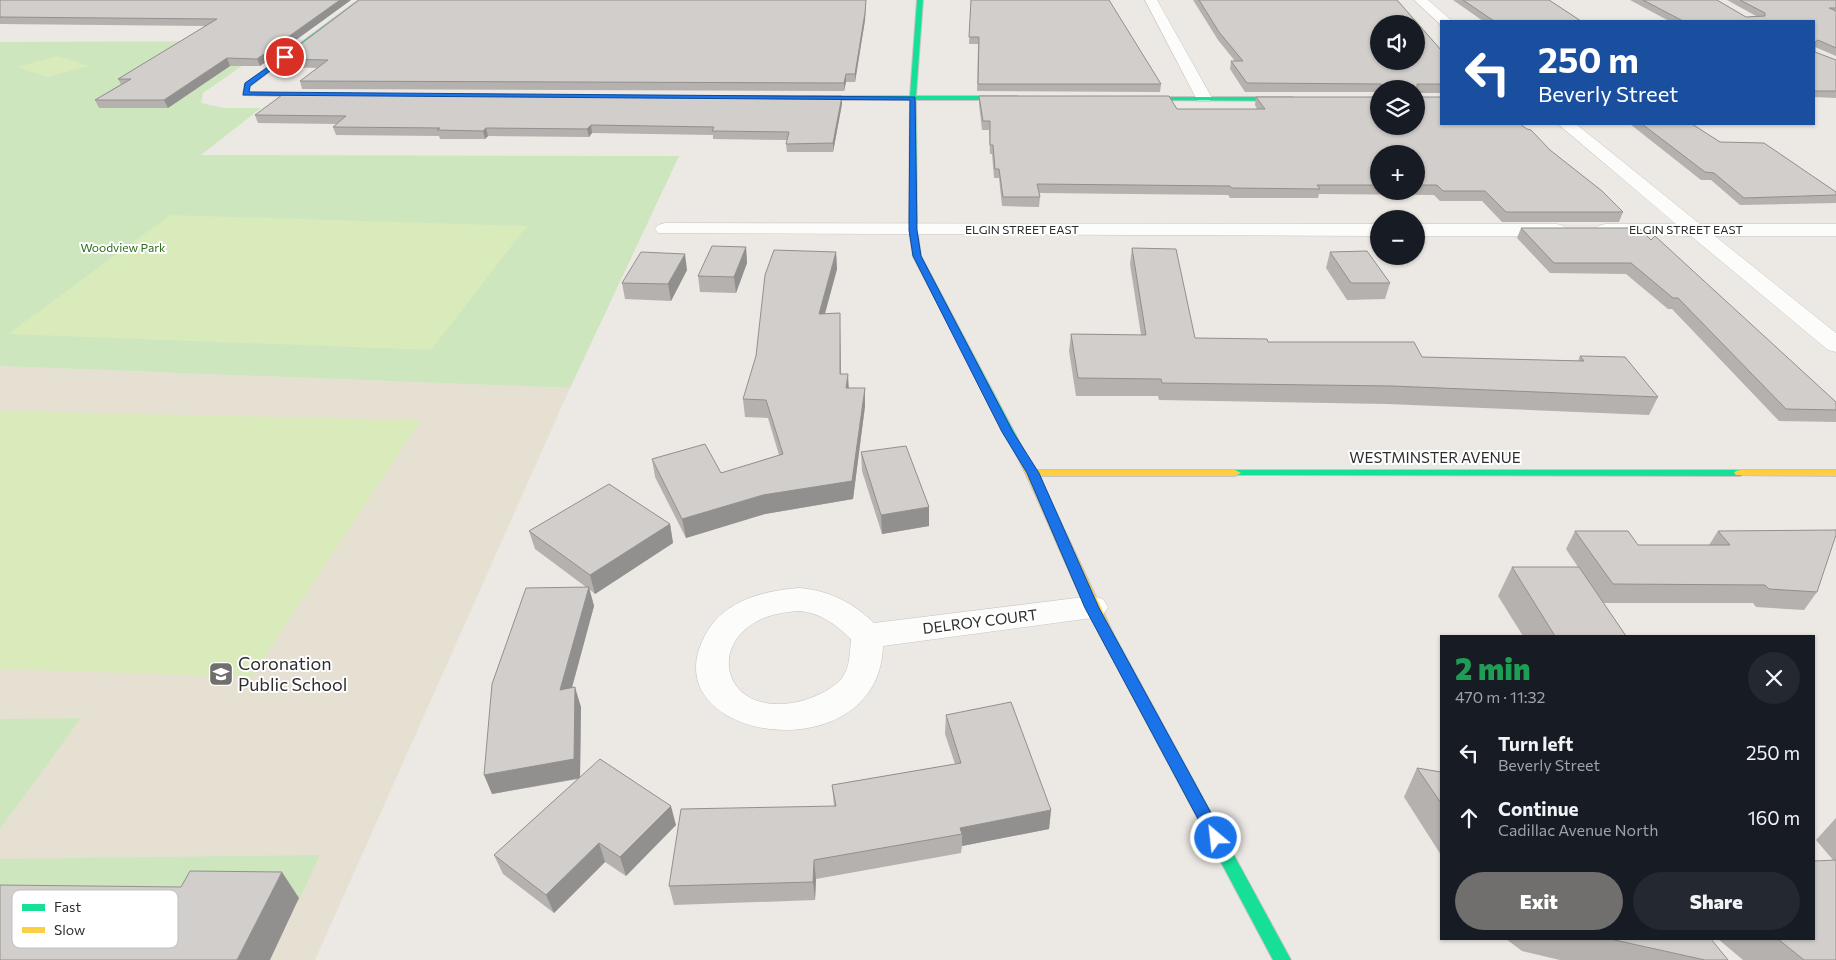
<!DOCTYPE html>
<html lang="en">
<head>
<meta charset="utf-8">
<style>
  body { margin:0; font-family:Commissioner,sans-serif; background:#242831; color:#f1f3f6; height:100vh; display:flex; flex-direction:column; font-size:19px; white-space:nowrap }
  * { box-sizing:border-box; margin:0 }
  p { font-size:16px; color:#9ea1a6 }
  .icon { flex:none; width:28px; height:28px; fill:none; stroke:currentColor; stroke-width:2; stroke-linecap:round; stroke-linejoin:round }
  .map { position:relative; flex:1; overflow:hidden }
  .sheet { position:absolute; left:1440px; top:635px; width:375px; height:305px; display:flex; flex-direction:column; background:#171b24; border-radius:0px; box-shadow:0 1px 4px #0004 }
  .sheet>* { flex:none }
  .banner { position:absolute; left:1440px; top:20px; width:375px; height:105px; border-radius:0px; box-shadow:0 1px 4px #0004; background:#1a4fa0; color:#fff; overflow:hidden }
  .tools { position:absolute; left:1370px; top:15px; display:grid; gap:10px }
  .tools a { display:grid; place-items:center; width:55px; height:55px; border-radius:50%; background:#171b24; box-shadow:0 1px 4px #0004; font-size:25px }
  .pin { position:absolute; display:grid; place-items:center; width:42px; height:42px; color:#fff; margin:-21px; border:2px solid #fff; border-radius:50%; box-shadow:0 1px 5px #0007 }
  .me { position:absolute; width:55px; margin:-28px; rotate:332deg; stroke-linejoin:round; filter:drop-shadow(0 0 4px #0008) }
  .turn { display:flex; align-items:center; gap:18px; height:105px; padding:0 15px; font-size:22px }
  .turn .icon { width:65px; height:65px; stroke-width:2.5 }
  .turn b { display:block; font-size:35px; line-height:42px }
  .round { display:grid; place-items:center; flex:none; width:52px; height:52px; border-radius:26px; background:#242831 }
  .head { display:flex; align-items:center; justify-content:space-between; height:85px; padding:0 15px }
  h1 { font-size:30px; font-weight:800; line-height:38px; color:#1e9e55 }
  .cta { display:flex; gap:10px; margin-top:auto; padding:10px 15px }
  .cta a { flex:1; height:58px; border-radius:30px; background:#706f6e; color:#fff; font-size:20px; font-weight:800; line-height:58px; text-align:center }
  .cta a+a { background:#242831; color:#f1f3f6 }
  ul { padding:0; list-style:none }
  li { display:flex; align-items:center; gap:15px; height:65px; padding:0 15px }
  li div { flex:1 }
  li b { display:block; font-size:19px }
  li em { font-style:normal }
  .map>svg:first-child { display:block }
  .education { fill:#e6e0d3 }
  .green { fill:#cee6be }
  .pitch { fill:#d9eabb }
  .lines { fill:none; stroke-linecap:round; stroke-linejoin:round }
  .street-casing { stroke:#c5c4c5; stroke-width:1 }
  .fast-casing { stroke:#c5c4c5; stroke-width:2 }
  .slow-casing { stroke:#c5c4c5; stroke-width:2 }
  .street { fill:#fcfcfb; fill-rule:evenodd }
  .fast { fill:#16e098; fill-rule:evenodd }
  .slow { fill:#ffcf43; fill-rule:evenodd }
  .wall { fill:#b4b1af; fill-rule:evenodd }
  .shaded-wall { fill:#92908e }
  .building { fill:#d1cecb; stroke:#92908e; fill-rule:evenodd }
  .route { fill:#1a73e8; stroke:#114b97 }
  .labels { text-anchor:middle; stroke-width:4; stroke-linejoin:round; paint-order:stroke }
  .far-street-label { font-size:12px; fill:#2e2e2e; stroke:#fff }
  .far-park-label { font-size:12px; fill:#2c6e1b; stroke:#fff }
  .street-label { font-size:15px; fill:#2e2e2e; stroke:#fff }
  .near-poi-label { font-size:18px; fill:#2e2e2e; stroke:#fff; text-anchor:start }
  .key { fill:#fff; stroke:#c0c0c0; stroke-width:1 }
  .key-label { font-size:14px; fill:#2e2e2e }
</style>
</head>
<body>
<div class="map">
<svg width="1836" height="960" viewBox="0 0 1836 960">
  <rect width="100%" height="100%" fill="#ece8e4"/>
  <!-- education -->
  <path class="education" d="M0,366L570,388L315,960H0Z"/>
  <!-- green -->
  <g class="green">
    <path d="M278,41L203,93L201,103L224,108H261L201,155L679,156L570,388L0,366V42Z"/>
    <path d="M81,718L0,829V719Z"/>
    <path d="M320,855L298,902L0,906V859Z"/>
  </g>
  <!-- pitch -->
  <g class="pitch">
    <path d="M58,56L89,66L48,77L17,67Z"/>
    <path d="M170,215L527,226L431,350L8,334Z"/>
    <path d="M0,411L421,420L251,677L0,669Z"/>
  </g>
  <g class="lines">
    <defs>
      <g id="street">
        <path d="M1145,0H1157L1212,98L1210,101H1198L1196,98Z"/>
        <path d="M1414,0H1428L1452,21H1441L1440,24Z"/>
        <path d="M1558,124H1576L1700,224H1836V236H1715L1836,333V352L1828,350L1691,236L1598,234L1595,230L1598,226L1605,224H1676Z"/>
        <path d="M665,223L1379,224V236L658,233L655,229L658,225Z"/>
        <path d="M1416,224H1557L1564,226L1567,230L1564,234L1557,236H1416Z"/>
        <path d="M800,588C830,591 852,602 874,623L1092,596L1103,599L1108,607L1103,615L1092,618L883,646C879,777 643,741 707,632C725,600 766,590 800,588ZM800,611C821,613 835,624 851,639C850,650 850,664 845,673C842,680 835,685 829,689C808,702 779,709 755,700C728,689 721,659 738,637C753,618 777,612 800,611Z"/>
      </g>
      <g id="fast">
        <path d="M359,0H365L250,86L249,92L317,94L319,95V97L243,95L245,84Z"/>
        <path d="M917,0H923L916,96H1017L1020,98L1017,100H916L917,230L921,256L1020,443L1015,446L1010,443L913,256L909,230L910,100H805L802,98L805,96H910Z"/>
        <path d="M1131,97H1292L1295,99L1292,101L1133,100L1130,98Z"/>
        <path d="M1235,470H1740L1746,473L1740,476L1231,475L1229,473L1231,471Z"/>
        <path d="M1106,628L1111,630L1113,633L1291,960H1273L1099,633L1101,630Z"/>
      </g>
      <g id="slow">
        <path d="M1015,440L1020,443L1035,470H1235L1241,473L1235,476H1039L1113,633L1111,636L1106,638L1101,636C1066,574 1044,505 1010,443Z"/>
        <path d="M1740,470H1836V476L1736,475L1734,473L1736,471Z"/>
      </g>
    </defs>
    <!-- street casing -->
    <use href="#street" class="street-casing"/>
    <!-- fast casing -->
    <use href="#fast" class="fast-casing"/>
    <!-- slow casing -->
    <use href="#slow" class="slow-casing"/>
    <!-- street -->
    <use href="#street" class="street"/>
    <!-- fast -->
    <use href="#fast" class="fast"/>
    <!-- slow -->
    <use href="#slow" class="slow"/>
  </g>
  <!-- wall -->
  <g class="wall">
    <path d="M0,0H351L260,66H230L168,108H99L95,100L121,84L118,79L206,26L0,24Z"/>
    <path d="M359,0H866L865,20L855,82H846L844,91L302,89L300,81L318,68L283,67L281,59Z"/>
    <path d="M971,0L1161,84L1160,92L977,91L978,44H969Z"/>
    <path d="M1193,0H1397L1441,50V93H1417V97L1550,150L1623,212L1619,222H1502L1482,201H1440L1434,195L1319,194L1318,198H1230L1228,195L1039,193L1040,197L1039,207L1002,206L999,178H994L992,154H990L989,130H982L979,104V96L1177,109H1257L1255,105L1256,97L1379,126L1416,89H1379V92H1245L1230,69L1231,61H1235L1218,40ZM1379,154H1416V191H1379Z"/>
    <path d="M1453,0H1549L1581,21H1483Z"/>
    <path d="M1630,0H1717L1746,17L1756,16L1727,0H1836V56L1815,47V52L1836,60V98L1814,97V21H1669Z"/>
    <path d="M842,104L833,152H787L786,144L787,140L713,139V135L592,133L589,137L488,136L485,139H440L439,136L336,135L333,127L337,124L258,123L255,115Z"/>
    <path d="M1630,124H1692L1720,142L1836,192V203L1740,205L1711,180H1701Z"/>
    <path d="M1521,228L1651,240L1836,402V422L1779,421L1672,309H1668L1626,274L1550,273L1517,238Z"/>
    <path d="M746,247L747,263L736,293L700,292L698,276Z"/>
    <path d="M1132,248L1195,338L1268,342L1422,357L1578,361L1580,356L1658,397L1649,415L1387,404L1159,400L1158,396H1076L1069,351L1071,334L1141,335L1130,264Z"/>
    <path d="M836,252L837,269L825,314L840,313L841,374L849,388L865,406L853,499L765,514L686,538L655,477L652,459L721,473L779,455L768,418L745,417L743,399Z"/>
    <path d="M1330,252L1390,283L1385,299L1347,300L1326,268Z"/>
    <path d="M687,270L671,301L625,299L622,283Z"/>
    <path d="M861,452L929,526L882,534L862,471Z"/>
    <path d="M670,524L673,543L595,594L589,589L594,606L572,688L581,707L580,777L676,825L626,876L605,862L554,913L503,874L494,855L578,779L492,794L586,587L535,549L529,531Z"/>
    <path d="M1575,531L1638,545H1709L1718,531L1817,592L1804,610L1756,607L1753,603H1603L1626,636H1523L1498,596L1512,567H1578L1566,549Z"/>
    <path d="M946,715L1051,810L1049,829L962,846L961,853L816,879L815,900L674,905L669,886L834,806L832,785L955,764L945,734Z"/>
    <path d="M1417,768L1441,772V855L1404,797Z"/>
    <path d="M1836,818V960H1743L1718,939H1814L1833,860L1816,840Z"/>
    <path d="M1506,939H1711L1705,960H1560L1522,951Z"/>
  </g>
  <!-- shaded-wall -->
  <g class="shaded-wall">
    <path d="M340,0H351L260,66L257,59Z"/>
    <path d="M866,0L865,20L855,82V74Z"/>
    <path d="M227,58L230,66L168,108L164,100Z"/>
    <path d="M846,74V82L844,91V83Z"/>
    <path d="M842,96V104L833,152V143Z"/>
    <path d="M591,125L592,133L589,137L587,129Z"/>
    <path d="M486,128L488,136L485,139L483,131Z"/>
    <path d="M746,247L747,263L736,293L734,277Z"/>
    <path d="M836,252L837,269L820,331L819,314Z"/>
    <path d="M685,254L687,270L671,301L668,284Z"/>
    <path d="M840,313V330L841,391L840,374Z"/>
    <path d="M848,374L849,392L846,388Z"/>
    <path d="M865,388V406L853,499L765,514L686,538L682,519L763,495Z"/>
    <path d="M929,507V526L882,534L881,515Z"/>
    <path d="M670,524L673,543L595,594L590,575Z"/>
    <path d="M589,587L594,606L566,709L560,690Z"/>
    <path d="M575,687L581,707L580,778L492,794L484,775Z"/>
    <path d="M671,806L676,825L626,876L620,857Z"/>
    <path d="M1051,810L1049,829L962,846V834L960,828Z"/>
    <path d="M599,843L605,862L554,913L546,895Z"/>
    <path d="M814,860L816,879L815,900L813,882Z"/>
    <path d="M282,872L299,898L270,960H237Z"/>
  </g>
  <!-- building -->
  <g class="building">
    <path d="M0,0H340L257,59L227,58L164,100H95L131,79H118L217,19L0,17Z"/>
    <path d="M359,0H866L865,13L855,74H846L844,83L300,81L328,60L281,59Z"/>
    <path d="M971,0H1109L1161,84H978L979,37H969Z"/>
    <path d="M1199,0H1397L1441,50V84H1417V97H1441V124H1520L1527,129L1531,130L1550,150L1602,191L1623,212H1506L1485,191H1443L1437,185H1416V154H1379V185H1317L1320,189L1232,188L1230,186L1037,184L1040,197H1003L999,169H995L993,145H990V121H983L979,96H1169L1177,109H1265L1256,97H1379V126H1416V89H1382L1381,84L1247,83L1231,61H1243L1219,32ZM1379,24H1416V61H1379Z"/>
    <path d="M1463,0H1549L1581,21H1494Z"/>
    <path d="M1643,0H1717L1746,17L1765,16V13L1740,0H1836V8H1829L1836,11V48L1818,40L1815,42V52L1836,60V91H1814V21H1683Z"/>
    <path d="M282,95L842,96L833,143L786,144L789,132L712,131L714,127L591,125L587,129L486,128L483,131L437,130L440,128L333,127L346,116L255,115Z"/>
    <path d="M1642,124H1692L1720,142L1764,143L1836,192V195L1744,198L1714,173L1705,172Z"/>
    <path d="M1521,228H1639L1651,240L1655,236L1836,402V410L1786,409L1678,298H1673L1631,263H1554Z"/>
    <path d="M712,246L746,247L734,277L698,276Z"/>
    <path d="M1132,248L1176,249L1195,338L1267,339L1268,342H1414L1422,357L1584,361L1580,356L1625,357L1658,397L1392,386L1162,383L1161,379L1078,378L1071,334L1146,335Z"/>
    <path d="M774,250L836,252L819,314L840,313V374H848L846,388H865L852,481L763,495L682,519L652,459L705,444L721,473L783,454L766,400L743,399L756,356L765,275Z"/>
    <path d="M1367,251L1390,283H1351L1330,252Z"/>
    <path d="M641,252L685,254L668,284L622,283Z"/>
    <path d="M906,446L929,507L881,515L861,452Z"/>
    <path d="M609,484L670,524L590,575L529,531Z"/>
    <path d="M1836,530V535L1817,592L1769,589L1765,585L1613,584L1575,531H1628L1638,545H1730L1718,531Z"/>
    <path d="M1512,567H1579L1626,636H1555Z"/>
    <path d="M589,587L560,690L575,687L574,759L484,775L492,684L526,588Z"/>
    <path d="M1011,702L1051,810L960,828L962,834L814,860L813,882L669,886L681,809L836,806L832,785L961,763L946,715Z"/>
    <path d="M600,759L671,806L620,857L599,843L546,895L494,855Z"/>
    <path d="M1417,768L1441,772V803Z"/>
    <path d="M1836,860V960H1804L1778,939H1814V861Z"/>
    <path d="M190,871L282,872L237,960H0V885L181,887Z"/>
    <path d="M1610,939H1711L1728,960H1705Z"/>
  </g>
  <!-- route -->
  <path class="route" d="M285,55L287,58L250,86L249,92L915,97L917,230L921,256L1013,432L1039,473L1099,608L1222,833L1224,838L1222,843L1216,845L1211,843L1085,608L1027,473L1002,432L913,256L909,230L910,100L243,95L245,83Z"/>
  <!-- icons -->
  <defs>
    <symbol id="school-square" viewBox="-11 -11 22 22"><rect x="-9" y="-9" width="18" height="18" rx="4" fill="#706f6e" stroke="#fff"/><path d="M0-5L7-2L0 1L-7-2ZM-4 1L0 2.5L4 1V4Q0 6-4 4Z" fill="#fff"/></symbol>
  </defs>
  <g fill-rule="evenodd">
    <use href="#school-square" x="207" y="660" width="28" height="28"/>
  </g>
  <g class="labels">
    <!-- far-street labels -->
    <g class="far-street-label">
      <text x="1022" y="234">ELGIN STREET EAST</text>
      <text x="1686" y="234">ELGIN STREET EAST</text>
    </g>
    <!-- far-park labels -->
    <g class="far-park-label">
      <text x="123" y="252">Woodview Park</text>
    </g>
    <!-- street labels -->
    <g class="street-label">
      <text x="1435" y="463">WESTMINSTER AVENUE</text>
      <text transform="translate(980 622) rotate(-7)" y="5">DELROY COURT</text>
    </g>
    <!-- near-poi labels -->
    <g class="near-poi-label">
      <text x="238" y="670">Coronation<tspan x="238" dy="21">Public School</tspan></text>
    </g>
  </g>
  <!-- legend -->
  <rect x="12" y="890" width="166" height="58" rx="8" class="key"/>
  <rect x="22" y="904" width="23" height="7" fill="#16e098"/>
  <rect x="22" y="927" width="23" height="6" fill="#ffcf43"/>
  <g class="key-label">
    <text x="54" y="912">Fast</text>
    <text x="54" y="935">Slow</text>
  </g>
</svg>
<div class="tools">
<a><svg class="icon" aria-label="sound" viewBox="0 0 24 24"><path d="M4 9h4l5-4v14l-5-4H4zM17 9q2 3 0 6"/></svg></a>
<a><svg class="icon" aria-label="layers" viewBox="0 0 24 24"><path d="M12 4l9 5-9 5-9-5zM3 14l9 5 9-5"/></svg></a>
<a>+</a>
<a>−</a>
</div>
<div class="pin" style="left:285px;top:57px;background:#d93025"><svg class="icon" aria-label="arrive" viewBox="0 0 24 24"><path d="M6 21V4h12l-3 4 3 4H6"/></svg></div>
<svg class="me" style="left:1216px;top:838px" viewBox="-20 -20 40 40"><circle r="17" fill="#1a73e8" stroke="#fff" stroke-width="3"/><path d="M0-11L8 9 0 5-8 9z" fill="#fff"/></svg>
<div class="banner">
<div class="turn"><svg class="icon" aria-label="left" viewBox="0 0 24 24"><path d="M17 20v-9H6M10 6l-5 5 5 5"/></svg><div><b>250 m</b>Beverly Street</div></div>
</div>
<section class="sheet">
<div class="head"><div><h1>2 min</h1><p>470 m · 11:32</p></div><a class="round"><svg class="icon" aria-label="close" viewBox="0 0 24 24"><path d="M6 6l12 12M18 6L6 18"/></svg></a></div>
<ul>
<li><svg class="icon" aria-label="left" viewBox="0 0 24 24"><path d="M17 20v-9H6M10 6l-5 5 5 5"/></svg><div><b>Turn left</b><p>Beverly Street</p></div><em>250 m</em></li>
<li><svg class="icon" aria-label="ahead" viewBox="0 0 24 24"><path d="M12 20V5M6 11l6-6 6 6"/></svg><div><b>Continue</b><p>Cadillac Avenue North</p></div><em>160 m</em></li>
</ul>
<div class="cta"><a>Exit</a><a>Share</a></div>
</section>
</div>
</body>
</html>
